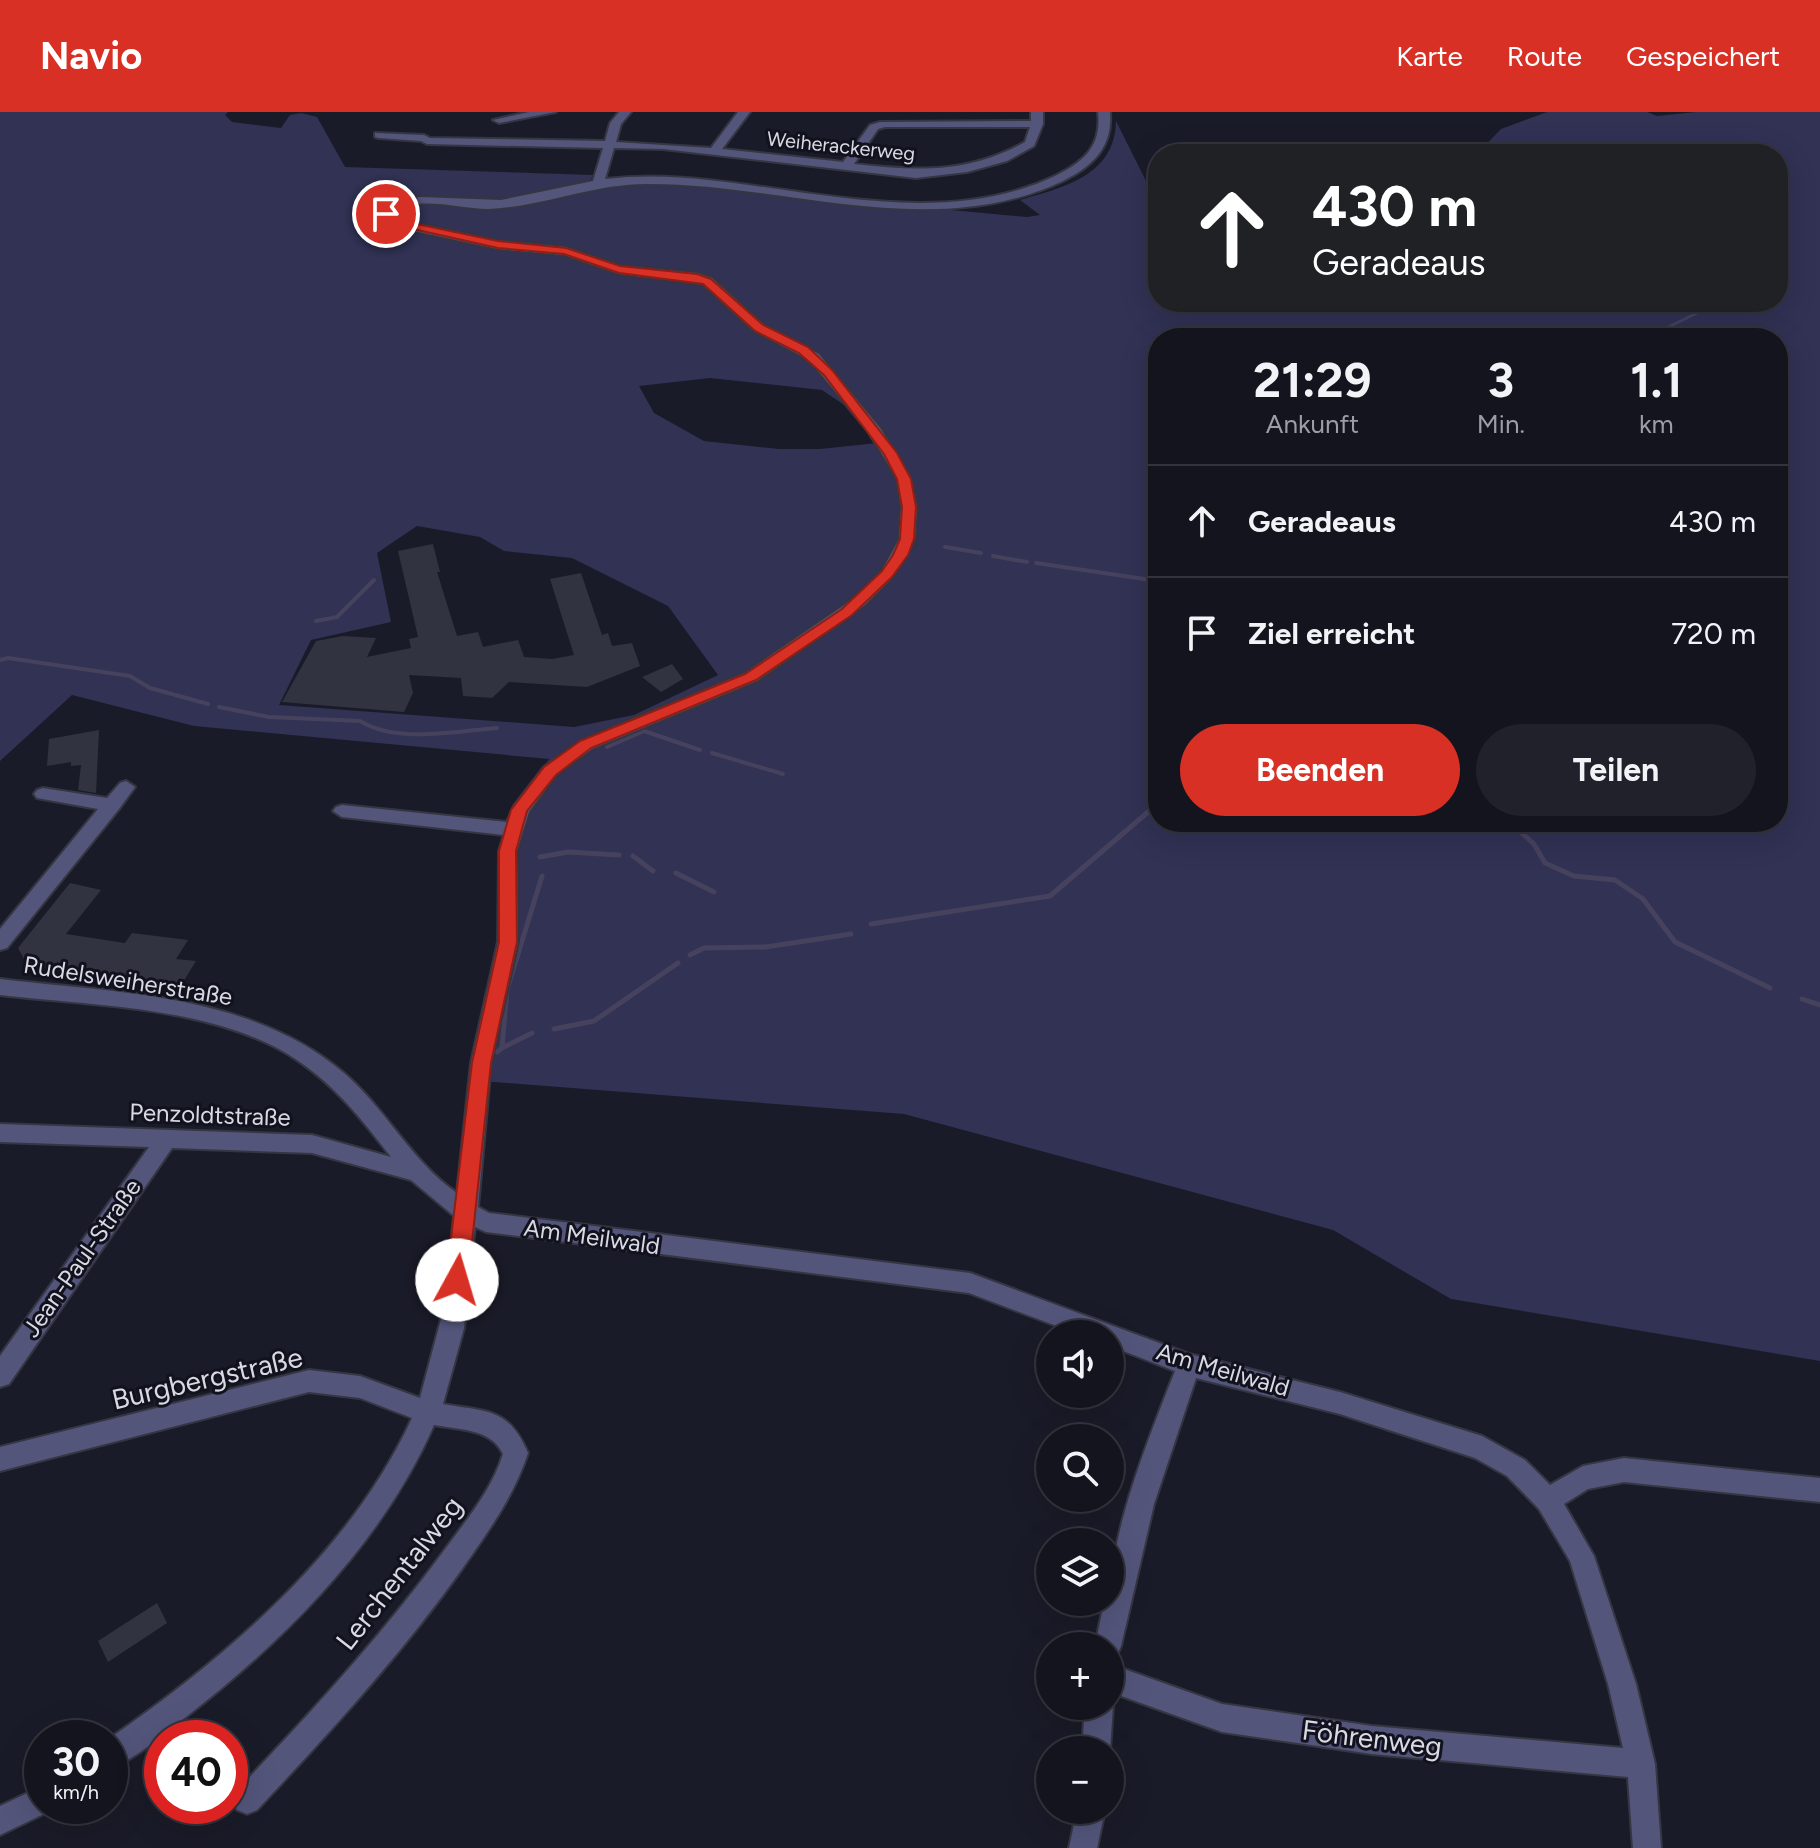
<!DOCTYPE html>
<html lang="de">
<head>
<meta charset="utf-8">
<style>
  body { margin:0; font-family:Figtree,sans-serif; background:#21212b; color:#f1f3f6; height:100vh; display:flex; flex-direction:column; font-size:30px; white-space:nowrap }
  * { box-sizing:border-box; margin:0 }
  p { font-size:26px; color:#9d9ea4 }
  .icon { flex:none; width:44px; height:44px; fill:none; stroke:currentColor; stroke-width:2; stroke-linecap:round; stroke-linejoin:round }
  .map { position:relative; flex:1; overflow:hidden }
  .side { position:absolute; left:1148px; top:216px; width:640px; height:504px; display:flex; flex-direction:column; background:#14141e; border-radius:32px; box-shadow:0 8px 32px #0002,0 0 0 2px #33333c }
  .side>* { flex:none }
  .guide { position:absolute; left:1148px; top:32px; width:640px; height:168px; border-radius:32px; box-shadow:0 8px 32px #0002,0 0 0 2px #33333c; background:#202124; color:#fff; overflow:hidden }
  .buttons { position:absolute; left:1036px; top:1208px; display:grid; gap:16px }
  .buttons a { display:grid; place-items:center; width:88px; height:88px; border-radius:50%; background:#14141e; box-shadow:0 8px 32px #0002,0 0 0 2px #33333c; font-size:40px }
  .speed { position:absolute; left:24px; top:1608px; display:flex; gap:16px; font-size:40px; font-weight:700; text-align:center }
  .speed>* { display:grid; place-content:center; width:104px; height:104px; border-radius:50%; background:#14141e; box-shadow:0 8px 32px #0002,0 0 0 2px #33333c; line-height:1 }
  .speed small { font-size:20px; font-weight:400 }
  .speed .limit { border:12px solid #d22; background:#fff; color:#111 }
  .pin { position:absolute; display:grid; place-items:center; width:68px; height:68px; color:#fff; margin:-34px; border:4px solid #fff; border-radius:50%; box-shadow:0 2px 8px #0007 }
  .me { position:absolute; width:88px; margin:-44px; rotate:6deg; stroke-linejoin:round; filter:drop-shadow(0 0 6px #0008) }
  .turn { display:flex; align-items:center; gap:28px; height:168px; padding:0 32px; font-size:36px }
  .turn .icon { width:104px; height:104px; stroke-width:2.5 }
  .turn b { display:block; font-size:56px; line-height:68px }
  .eta { display:flex; justify-content:space-evenly; align-items:center; height:136px; text-align:center }
  .eta b { font-size:48px; font-weight:700; line-height:56px }
  .primary-button { display:flex; gap:16px; margin-top:auto; padding:16px 32px }
  .primary-button a { flex:1; height:92px; border-radius:48px; background:#d93025; color:#fff; font-size:32px; font-weight:700; line-height:92px; text-align:center }
  .primary-button a+a { background:#21212b; color:#f1f3f6 }
  ul { padding:0; list-style:none }
  li { display:flex; align-items:center; gap:24px; height:112px; padding:0 32px; border-top:2px solid #33333c }
  li div { flex:1 }
  li b { display:block; font-size:30px }
  li em { font-style:normal }
  header { display:flex; align-items:center; gap:48px; box-sizing:border-box; height:112px; padding:0 40px; background:#d93025; color:#fff }
  header strong { font-size:38px }
  nav { display:flex; gap:44px; margin-inline-start:auto; font-size:28px }
  .map>svg:first-child { display:block }
  .green { fill:#313254; fill-rule:evenodd }
  .lines { fill:none; stroke-linecap:round; stroke-linejoin:round }
  .stream-far2 { stroke:#46425e; stroke-width:3 }
  .stream-far1 { stroke:#46425e; stroke-width:4 }
  .stream { stroke:#46425e; stroke-width:5 }
  .building { fill:#323341 }
  .minor-casing { stroke:#353642; stroke-width:4 }
  .minor { fill:#53557b; fill-rule:evenodd }
  .route { fill:#d93025; stroke:#8d1f18; stroke-width:2 }
  .labels { text-anchor:middle; stroke-width:6; stroke-linejoin:round; paint-order:stroke }
  .far-street-label { font-size:20px; fill:#d8d9e2; stroke:#11121e }
  .street-label { font-size:24px; fill:#d8d9e2; stroke:#11121e }
  .near-street-label { font-size:28px; fill:#d8d9e2; stroke:#11121e }
</style>
</head>
<body>
<header>
<strong>Navio</strong>
<nav><a>Karte</a><a>Route</a><a>Gespeichert</a></nav>
</header>
<div class="map">
<svg width="1820" height="1736" viewBox="0 0 1820 1736">
  <rect width="100%" height="100%" fill="#1a1b28"/>
  <!-- green -->
  <path class="green" d="M0,0H228L225,3L232,10L281,16L290,3L301,1L317,5L345,55L594,63L589,69L597,74L658,71L1027,105L1040,103L1020,88C1065,75 1115,63 1116,9L1158,93V190H1778V42H1477L1501,17L1547,0H1647L1657,4L1696,0H1820V1249L1451,1187L1333,1118L904,1002L469,968L498,850L500,750L509,706L549,647L194,614L72,583L0,649ZM1158,226H1778V710H1158ZM710,266L822,278L853,299L877,331L820,337H779L704,329L654,301L639,274ZM417,414L480,425L504,439L572,446L668,494L718,563L634,603L574,615L279,593L311,528L391,510L377,441Z"/>
  <g class="lines">
    <!-- stream-far2 -->
    <path class="stream-far2" d="M1646,226L1697,201L1711,190"/>
    <!-- stream-far1 -->
    <g class="stream-far1">
      <path d="M945,435L981,441"/>
      <path d="M993,444L1027,450"/>
      <path d="M1036,451L1158,469"/>
      <path d="M316,509L337,505L374,468"/>
      <path d="M0,548L8,546L130,564L150,576L208,592"/>
      <path d="M219,595L269,605L360,609C398,632 455,619 497,616"/>
      <path d="M607,635L644,619L700,638"/>
      <path d="M712,641L783,662"/>
    </g>
    <!-- stream -->
    <g class="stream">
      <path d="M1514,714L1534,732L1545,751L1574,764L1615,768L1643,787L1675,830L1770,876"/>
      <path d="M633,744L653,759"/>
      <path d="M540,745L568,740L619,743"/>
      <path d="M676,761L714,780"/>
      <path d="M871,812L1050,784L1155,694"/>
      <path d="M690,843L704,836L766,835L851,822"/>
      <path d="M1802,887L1820,893"/>
      <path d="M554,917L594,909L678,851"/>
      <path d="M502,936L532,921"/>
      <path d="M497,940L502,936L507,878L542,764"/>
    </g>
  </g>
  <!-- building -->
  <g class="building">
    <path d="M433,432L440,460H437L457,524L478,520L483,535L518,528L524,545L552,547L574,543L550,467L581,461L602,523L608,521L612,534L632,531L640,554L587,575L509,570L492,586L463,584L461,566L409,563L413,581L404,600L282,590L316,529L343,524L376,526L367,545L411,536L409,527L418,525L398,439Z"/>
    <path d="M672,552L683,567L661,580L642,565Z"/>
    <path d="M99,618L96,681L78,678L81,653L71,654V650L47,654L49,627Z"/>
    <path d="M70,771L101,778L66,822L125,831L132,821L188,828L176,847L196,849L180,875L28,854L18,836Z"/>
    <path d="M157,1491L167,1511L108,1550L98,1529Z"/>
  </g>
  <g class="lines">
    <defs>
      <g id="minor">
        <path d="M529,0H556L499,11L493,8Z"/>
        <path d="M619,0H631L621,12L616,30L711,36L738,0H750L722,37L843,50L870,13L880,10L1031,9V0H1043V12L1034,34L1007,49L967,60L916,66L663,37L614,36L605,67C639,63 674,64 708,68C822,80 947,115 1055,64C1084,50 1102,34 1098,0H1110C1113,35 1093,54 1063,69C931,131 787,72 650,72C594,71 543,95 488,97C458,97 420,83 393,100V104L403,109L498,129L566,135L621,154L697,161L712,166L764,213L819,242L881,317L911,367L917,395L915,427L893,465L865,493L757,569L592,637L556,663L529,700L517,739L518,830L491,951L478,1095L489,1101L970,1161L1189,1242L1340,1280L1482,1324L1525,1348L1550,1373L1583,1354L1624,1346L1820,1366V1390L1624,1370L1588,1377L1564,1392L1594,1444L1636,1572L1655,1652L1661,1736H1633L1628,1665L1372,1642L1222,1620L1110,1580V1552L1222,1592L1372,1614L1623,1636L1608,1572L1570,1449L1539,1397L1507,1364L1475,1346L1340,1302L1196,1266L1154,1392L1121,1534L1117,1543L1110,1547V1534H1095L1104,1490H1110C1110,1419 1149,1326 1175,1259L1110,1234V1222H1078L969,1181L486,1120L475,1115L464,1216L443,1292C487,1300 508,1295 528,1341C514,1384 488,1420 462,1457C401,1543 329,1621 257,1698L247,1702L237,1698L233,1688L237,1678C311,1601 383,1522 446,1436C468,1406 492,1377 503,1342C491,1316 459,1318 434,1313C383,1430 286,1527 186,1605C162,1623 137,1646 110,1657V1626C228,1544 351,1439 412,1306L360,1286L309,1280L0,1359V1335L309,1258L360,1264L420,1286L444,1196L454,1104L411,1068L312,1041L172,1036L9,1272L0,1275V1244L149,1035L0,1030V1012L312,1023L391,1045C363,1009 336,974 297,948C217,894 93,894 0,883V867C116,881 250,881 344,961C386,997 411,1049 457,1081L471,951L498,830L499,739L504,723L342,705L333,699L336,695L342,693L507,710L514,694L544,655L580,629L745,561L853,487L881,460L899,427L901,395L897,367L868,319L809,248L754,219L702,172L619,162L564,143L498,137L395,115L381,106L383,96L392,91L420,85L501,88L593,69L603,36L427,32L421,29L379,26L375,25V21L424,23L430,26L605,29L610,11ZM885,15H1030L1025,30C967,62 917,59 854,52L878,17Z"/>
        <path d="M126,669L135,675L119,697L7,836L0,838V817L98,697L37,686L34,682L37,678L43,676L107,686L120,671Z"/>
        <path d="M1110,1587L1113,1594L1110,1638H1082L1085,1594H1110Z"/>
        <path d="M42,1674V1694H54L52,1698L0,1723V1694Z"/>
        <path d="M1077,1698H1105L1097,1736H1069Z"/>
      </g>
    </defs>
    <!-- minor casing -->
    <use href="#minor" class="minor-casing"/>
    <!-- minor -->
    <use href="#minor" class="minor"/>
  </g>
  <!-- route -->
  <path class="route" d="M386,98L394,106L407,110L498,129L566,136L620,154L697,162L711,167L763,213L808,235L832,258L897,341L911,367L916,395L914,427L908,443L892,465L852,503L756,568L591,636L556,663L527,699L516,739L517,830L491,951L468,1168L464,1175L457,1178L450,1175L446,1168L472,951L499,830V739L511,698L544,655L580,629L745,562L842,497L882,459L893,443L900,427L902,395L897,367L884,342L824,263L799,241L755,219L703,172L619,161L564,142L498,136L386,111L380,102Z"/>
  <g class="labels">
    <!-- far-street labels -->
    <g class="far-street-label">
      <text transform="translate(841 34) rotate(6)" y="7">Weiherackerweg</text>
    </g>
    <!-- street labels -->
    <g class="street-label">
      <text transform="translate(128 869) rotate(9)" y="8">Rudelsweiherstraße</text>
      <text transform="translate(210 1003) rotate(2)" y="8">Penzoldtstraße</text>
      <text transform="translate(592 1125) rotate(8)" y="8">Am Meilwald</text>
      <text transform="translate(82 1146) rotate(-55)" y="8">Jean-Paul-Straße</text>
      <text transform="translate(1223 1258) rotate(16)" y="8">Am Meilwald</text>
    </g>
    <!-- near-street labels -->
    <g class="near-street-label">
      <text transform="translate(207 1266) rotate(-13)" y="10">Burgbergstraße</text>
      <text transform="translate(399 1461) rotate(-52)" y="10">Lerchentalweg</text>
      <text transform="translate(1372 1626) rotate(7)" y="10">Föhrenweg</text>
    </g>
  </g>
</svg>
<div class="buttons">
<a><svg class="icon" aria-label="sound" viewBox="0 0 24 24"><path d="M4 9h4l5-4v14l-5-4H4zM17 9q2 3 0 6"/></svg></a>
<a><svg class="icon" aria-label="search" viewBox="0 0 24 24"><circle cx="10" cy="10" r="6"/><path d="M15 15l6 6"/></svg></a>
<a><svg class="icon" aria-label="layers" viewBox="0 0 24 24"><path d="M12 4l9 5-9 5-9-5zM3 14l9 5 9-5"/></svg></a>
<a>+</a>
<a>−</a>
</div>
<div class="speed"><div>30<small>km/h</small></div><div class="limit">40</div></div>
<div class="pin" style="left:386px;top:102px;background:#d93025"><svg class="icon" aria-label="arrive" viewBox="0 0 24 24"><path d="M6 21V4h12l-3 4 3 4H6"/></svg></div>
<svg class="me" style="left:457px;top:1168px" viewBox="-20 -20 40 40"><circle r="19" fill="#fff"/><path d="M0-13L10 11 0 6-10 11z" fill="#d93025"/></svg>
<div class="guide">
<div class="turn"><svg class="icon" aria-label="ahead" viewBox="0 0 24 24"><path d="M12 20V5M6 11l6-6 6 6"/></svg><div><b>430 m</b>Geradeaus</div></div>
</div>
<section class="side">
<div class="eta">
<div><b>21:29</b><p>Ankunft</p></div>
<div><b>3</b><p>Min.</p></div>
<div><b>1.1</b><p>km</p></div>
</div>
<ul>
<li><svg class="icon" aria-label="ahead" viewBox="0 0 24 24"><path d="M12 20V5M6 11l6-6 6 6"/></svg><div><b>Geradeaus</b></div><em>430 m</em></li>
<li><svg class="icon" aria-label="arrive" viewBox="0 0 24 24"><path d="M6 21V4h12l-3 4 3 4H6"/></svg><div><b>Ziel erreicht</b></div><em>720 m</em></li>
</ul>
<div class="primary-button"><a>Beenden</a><a>Teilen</a></div>
</section>
</div>
</body>
</html>
